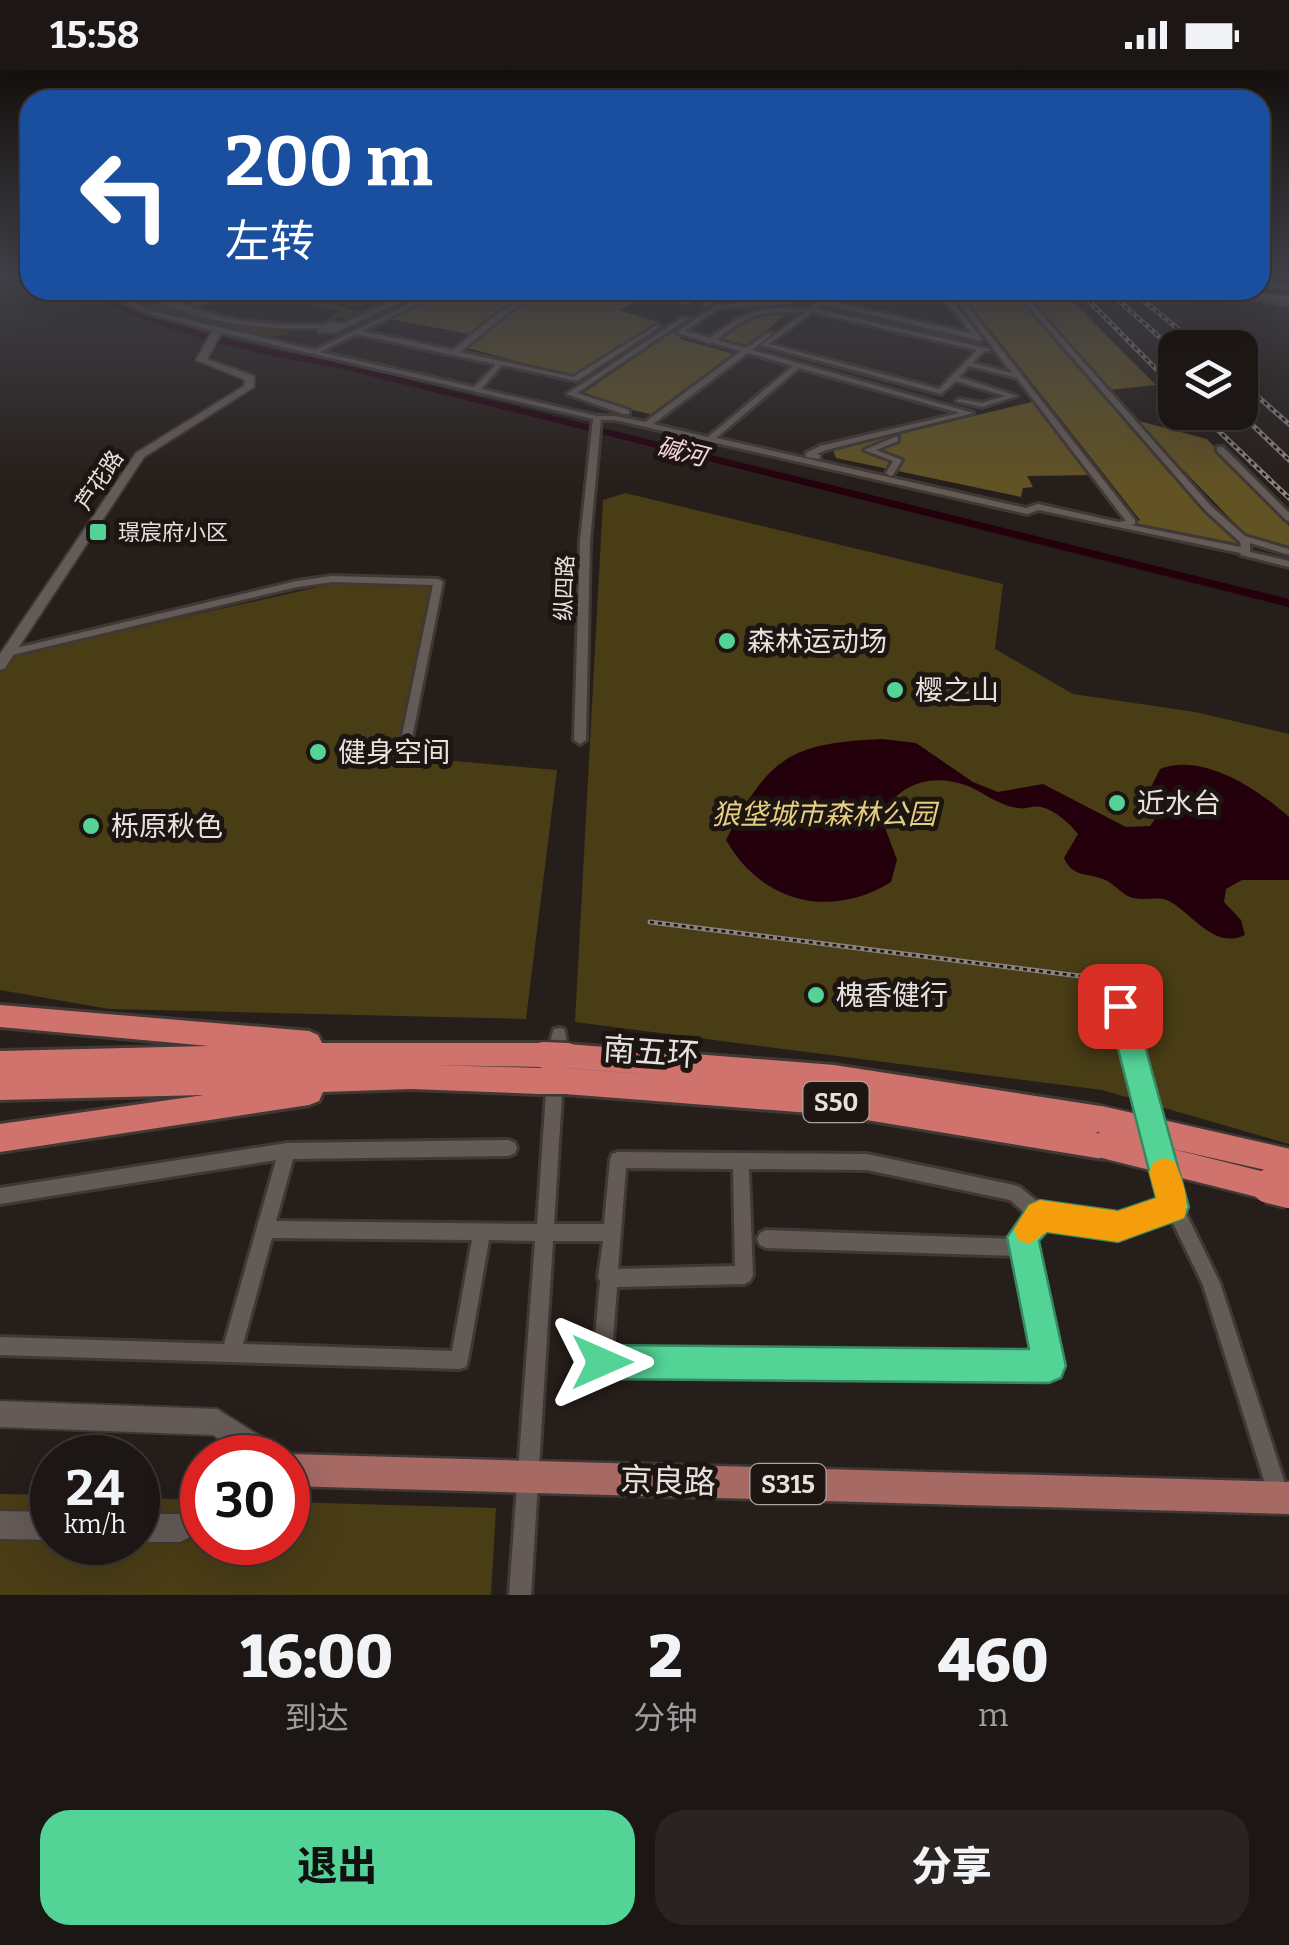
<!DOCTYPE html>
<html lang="zh">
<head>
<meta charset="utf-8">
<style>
  body { margin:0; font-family:Bitter,"Noto Sans SC",serif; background:#292322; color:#f1f3f6; height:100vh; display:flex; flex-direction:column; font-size:38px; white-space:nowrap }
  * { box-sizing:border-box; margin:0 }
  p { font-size:32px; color:#a09fa0 }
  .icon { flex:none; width:55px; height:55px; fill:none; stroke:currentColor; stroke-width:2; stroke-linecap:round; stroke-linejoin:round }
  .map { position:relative; height:1525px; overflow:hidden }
  .sheet { display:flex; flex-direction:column; background:#1c1614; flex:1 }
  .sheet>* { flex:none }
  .guide { position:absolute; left:20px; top:20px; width:1250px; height:210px; border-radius:30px; box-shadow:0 10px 40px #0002,0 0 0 2px #3a3534; background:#1a4fa0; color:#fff; overflow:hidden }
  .tools { position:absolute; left:1158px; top:260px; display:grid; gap:20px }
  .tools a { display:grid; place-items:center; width:100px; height:100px; border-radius:20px; background:#1c1614; box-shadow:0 10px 40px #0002,0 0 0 2px #3a3534; font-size:50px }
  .speed { position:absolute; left:30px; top:1365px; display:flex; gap:20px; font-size:50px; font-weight:700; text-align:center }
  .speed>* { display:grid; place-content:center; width:130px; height:130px; border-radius:50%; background:#1c1614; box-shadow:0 10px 40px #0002,0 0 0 2px #3a3534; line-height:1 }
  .speed small { font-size:25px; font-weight:400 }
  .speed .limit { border:15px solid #d22; background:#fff; color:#111 }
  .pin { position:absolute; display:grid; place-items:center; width:85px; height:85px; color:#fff; margin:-42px; border-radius:20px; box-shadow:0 5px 15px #0006 }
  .me { position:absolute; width:110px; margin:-55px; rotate:90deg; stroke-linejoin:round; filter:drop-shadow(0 0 8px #0008) }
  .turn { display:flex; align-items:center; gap:35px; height:210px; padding:0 40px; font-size:45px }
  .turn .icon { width:130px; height:130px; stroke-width:2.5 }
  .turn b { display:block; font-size:70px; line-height:85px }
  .eta { display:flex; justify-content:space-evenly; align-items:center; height:170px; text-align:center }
  .eta b { font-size:60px; font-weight:800; line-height:70px }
  .action { display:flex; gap:20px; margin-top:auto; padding:20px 40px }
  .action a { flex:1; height:115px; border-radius:30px; background:#53d396; color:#111; font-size:40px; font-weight:800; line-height:115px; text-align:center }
  .action a+a { background:#292322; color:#f1f3f6 }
  .status { display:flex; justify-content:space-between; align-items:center; height:70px; padding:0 50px; background:#1c1614; direction:ltr }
  .status svg { height:28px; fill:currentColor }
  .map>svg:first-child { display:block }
  .green { fill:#493d16 }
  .forest { fill:#625324 }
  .water { fill:#24000d }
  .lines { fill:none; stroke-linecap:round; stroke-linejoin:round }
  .river { fill:#24000d; fill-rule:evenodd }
  .street-casing { stroke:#3f3835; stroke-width:6 }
  .secondary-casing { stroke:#3f3835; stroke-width:4 }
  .primary-casing { stroke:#3f3835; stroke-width:5 }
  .highway-casing { stroke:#3f3835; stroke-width:6 }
  .street { fill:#655b56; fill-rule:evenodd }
  .secondary { fill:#655b56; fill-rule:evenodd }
  .primary { fill:#a66964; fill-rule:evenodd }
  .highway { fill:#d1736d; fill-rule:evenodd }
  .rail-casing { stroke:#8a8380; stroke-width:5 }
  .rail { stroke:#1c1511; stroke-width:2.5; stroke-dasharray:4; stroke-linecap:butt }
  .highway-bridge-far1-casing { stroke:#3f3835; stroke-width:31; stroke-linecap:butt }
  .highway-bridge-casing { stroke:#3f3835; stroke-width:39; stroke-linecap:butt }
  .highway-bridge-far1 { stroke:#d1736d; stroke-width:26 }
  .highway-bridge { stroke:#d1736d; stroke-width:34 }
  .route { fill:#53d396; stroke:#368962; stroke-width:2.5 }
  .slow { fill:#f59e0b }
  .poi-dot { fill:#53d396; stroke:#1c1511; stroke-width:4 }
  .labels { text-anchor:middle; stroke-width:10; stroke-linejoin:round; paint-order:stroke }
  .far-street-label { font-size:22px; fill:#e7e1de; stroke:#1c1511 }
  .far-poi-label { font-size:22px; fill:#e7e1de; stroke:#1c1511; text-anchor:start }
  .far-water-label { font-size:25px; font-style:italic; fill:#f5d3da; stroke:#1c1511 }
  .shield { fill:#1c1511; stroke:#aaa4a0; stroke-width:2.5 }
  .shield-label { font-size:25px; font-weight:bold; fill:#e7e1de }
  .poi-label { font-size:28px; fill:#e7e1de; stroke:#1c1511; text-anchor:start }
  .park-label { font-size:28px; font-style:italic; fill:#e5cd82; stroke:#1c1511 }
  .near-street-label { font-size:32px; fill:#e7e1de; stroke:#1c1511 }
</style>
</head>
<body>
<div class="status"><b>15:58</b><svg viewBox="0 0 49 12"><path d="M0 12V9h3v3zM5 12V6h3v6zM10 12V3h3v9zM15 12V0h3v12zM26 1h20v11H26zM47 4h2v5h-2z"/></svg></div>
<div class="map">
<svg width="1289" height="1525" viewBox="0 0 1289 1525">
  <rect width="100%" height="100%" fill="#261e1a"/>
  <!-- green -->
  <g class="green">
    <path d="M110,220H133L170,237L290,263C245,276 153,241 110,220Z"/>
    <path d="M286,220L360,242L375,234L343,226L344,232L364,235L356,237L297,220L335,229L343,227L324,220L381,232L395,225L378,220L401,223L352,247L327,249L341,241L313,237L315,233L301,232L300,226L274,221Z"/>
    <path d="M625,423L1003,514L995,579L1073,624L1195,642L1289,664V1074L1102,1020L575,952L603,430Z"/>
    <path d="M332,514L430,515L397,686L557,700L526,949L109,939L0,920V588Z"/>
    <path d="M0,1424L52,1425V1472H138V1428L202,1430V1472H288V1432L496,1438L491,1525H0Z"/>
  </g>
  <!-- forest -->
  <g class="forest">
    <path d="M448,220H545L508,237L474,265L389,249Z"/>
    <path d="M554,220H718L688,235L645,224L619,240L658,252L661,259L585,310L465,277L523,234Z"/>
    <path d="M732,220L797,223L783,231L720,234L677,262L681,269L734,284L654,345L578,327Z"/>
    <path d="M959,220H1014L1200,436L1237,467V479L1129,455L1140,450Z"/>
    <path d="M1025,220H1061L1156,315L1109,320Z"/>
    <path d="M772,241L784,246L746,277L713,272L753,242Z"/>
    <path d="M1036,331L1092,405L1027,406L1033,417L1023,418L1021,427L836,388L833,380Z"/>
    <path d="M1135,350L1207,369L1289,456V479L1246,465Z"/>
  </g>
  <!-- water -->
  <path class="water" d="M882,669L916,673L973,712L998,722L1043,714L1126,757L1150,756L1163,737L1152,715L1160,699C1202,682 1258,719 1289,747V810H1242L1226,819L1224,832L1241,850L1245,865C1214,880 1193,844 1169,831C1158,825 1142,832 1130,827C1120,823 1114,813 1103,809C1087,803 1072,807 1064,788L1078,764C1069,753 1055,740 1041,737C1033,735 1025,740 1018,738C1000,736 984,723 968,716C930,702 902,714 880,744L897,790L891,812C830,850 761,832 726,770C768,689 788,673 882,669Z"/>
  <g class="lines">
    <!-- river -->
    <path class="river" d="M74,220H86C167,255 251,278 338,292L1289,529V537L338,298L271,286L202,269L137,247Z"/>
    <defs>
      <g id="street">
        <path d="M1260,211L1289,216V220L1260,215Z"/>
        <path d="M99,220H107L151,241L315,280L438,220H446L362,261L453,280C477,261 520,220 552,220L514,238L460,282L573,307L655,256L660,257L577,311L502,295L481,319L597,346H615L645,352L741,281L713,273L707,274L706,272L678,263V261L716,235L785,230L796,220H803L787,234L720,238L685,261L710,268C744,241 760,236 803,239V241L801,242C759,242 749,243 717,270L746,278L767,263H771V265L752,280L973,343L826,380L817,384L820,385V389L806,387V383L820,376L960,343L799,298L716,368L1026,438L1038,434L1118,452L1126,451L1017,308L969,296L959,307L1017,326L982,337L956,331L960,329L982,333L1005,326L956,311L941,324L761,275L834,220H841L827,231L971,263L946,231L898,220H910L942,227L937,220H943L980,266L982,271L823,234L816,239L989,279V281H984L973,293L1012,303L949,220H955L1135,450V454L1131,455L1241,477L1240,472L1205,440L1014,220H1020L1211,436L1245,466L1289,479V485L1250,473V482L1289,491V497L1241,485L1240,483L1039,440L1027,444L615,350H601L590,471L586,670L580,674L574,670L580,471L593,349L218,262L147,243ZM812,242L977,280L939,319L769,274ZM356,264L494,294L495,296L474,317L320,282ZM748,283L793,296L708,367L653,354Z"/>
        <path d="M136,220C154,220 184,236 203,241C241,253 279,256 319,254L322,256L332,251L342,254L418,220H426L334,263L318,261V258C257,261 189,251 136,220Z"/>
        <path d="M212,220H220L202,230L244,220L251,221L196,235L191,231Z"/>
        <path d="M724,220H731L707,236H703V234Z"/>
        <path d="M682,248L687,249L577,323L629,340V344H623L567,324Z"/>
        <path d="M895,367H898V371L876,380L902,390L893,405L890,406L886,403L893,391L864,380Z"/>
        <path d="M1217,377H1223L1289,443V451L1286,450L1217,381Z"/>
        <path d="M332,506L438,509L443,512L409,683H401L399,680L433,515L332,512L297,517L8,586L3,583L8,580L297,511Z"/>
        <path d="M1120,930L1125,932L1127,936L1162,1063L1160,1068L1154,1071L1148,1068L1146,1063L1113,936L1115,932Z"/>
        <path d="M559,958L564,959C568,968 566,985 562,994L557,996L552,994C548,985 550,968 554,959Z"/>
        <path d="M555,1002L560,1004L563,1009L554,1154H604L610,1090L612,1084L618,1082L867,1084L1014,1115L1020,1117L1044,1137L1117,1148L1164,1132L1152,1087L1154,1082L1160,1079L1166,1082L1182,1135L1220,1213L1289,1426L1286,1433L1279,1436L1272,1433L1269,1426L1203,1215L1170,1147L1117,1164L1044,1154L1032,1169L1058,1296L1056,1303L1049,1305L602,1301L595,1299L593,1292L600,1211L598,1208L603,1171H553L531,1525H509L535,1171L489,1170L468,1290L466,1297L459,1299L0,1285V1267L224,1274L276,1090L0,1134V1118L287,1073L509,1070L515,1073L517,1078L515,1083L509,1086L293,1089L276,1151L537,1154L547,1009L550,1004ZM626,1098L733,1099L735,1196L618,1199ZM749,1099L867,1100L1010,1130L1028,1146L1017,1161L1015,1169L766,1160L760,1163L757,1169L760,1175L766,1178L1018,1186L1038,1287L612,1283L617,1217L744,1214L750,1211L753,1205ZM272,1168L472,1170L452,1281L243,1274Z"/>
      </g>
      <g id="secondary">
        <path d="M1201,220H1221L1289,231V237Z"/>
        <path d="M218,257L223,260L207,289L254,306V317L144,387L5,598L0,600V584L136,383L244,316L245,310L196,290L213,260Z"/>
        <path d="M0,1331L217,1339L279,1378L282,1388H245L213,1365L0,1357Z"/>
        <path d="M202,1432V1461L180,1472H138V1444H178Z"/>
        <path d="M0,1441L52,1442V1470L0,1469Z"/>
      </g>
      <g id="primary">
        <path d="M1226,220L1289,226V232L1231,223Z"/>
        <path d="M288,1384L1289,1412V1444L288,1416V1388H280Z"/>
      </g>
      <path id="highway" d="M0,935L309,961L318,965L322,973H544L556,981L567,974L834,995L1100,1036L1110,1040L1114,1049L1110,1058L1103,1061L1113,1065L1117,1075L1113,1085L1103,1089L836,1045L565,1024L555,1020L552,1014L550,1020L540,1024L411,1019L323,1022L319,1031L309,1035L0,1082V1054L204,1025L0,1030V981L209,976L0,957ZM555,990L567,998L695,1008L565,998L555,1002L552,1008L550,1002L540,998L433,995L544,997Z"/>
    </defs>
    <!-- street casing -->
    <use href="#street" class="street-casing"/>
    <!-- secondary casing -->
    <use href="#secondary" class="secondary-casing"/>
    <!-- primary casing -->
    <use href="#primary" class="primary-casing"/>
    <!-- highway casing -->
    <use href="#highway" class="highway-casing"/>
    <!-- street -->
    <use href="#street" class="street"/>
    <!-- secondary -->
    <use href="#secondary" class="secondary"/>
    <!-- primary -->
    <use href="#primary" class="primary"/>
    <!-- highway -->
    <use href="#highway" class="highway"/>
    <defs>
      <g id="rail">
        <path d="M1078,220L1175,318"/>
        <path d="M1107,220L1175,281"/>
        <path d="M1131,220L1201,278"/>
        <path d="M1240,311L1289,354"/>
        <path d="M1199,342L1289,428"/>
        <path d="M1239,342L1289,390"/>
        <path d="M650,852L1159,916"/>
      </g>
    </defs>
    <!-- rail casing -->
    <use href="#rail" class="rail-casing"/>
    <!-- rail -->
    <use href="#rail" class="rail"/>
    <defs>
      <g id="highway-bridge-far1">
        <path d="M544,985L567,986"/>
        <path d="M540,1011H565"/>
        <path d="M1100,1049L1289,1092"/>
        <path d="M1103,1075L1279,1119"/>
      </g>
      <path id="highway-bridge" d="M1269,1116L1289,1121"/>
    </defs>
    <!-- highway-bridge-far1 casing -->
    <use href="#highway-bridge-far1" class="highway-bridge-far1-casing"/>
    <!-- highway-bridge casing -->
    <use href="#highway-bridge" class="highway-bridge-casing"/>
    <!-- highway-bridge-far1 -->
    <use href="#highway-bridge-far1" class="highway-bridge-far1"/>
    <!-- highway-bridge -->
    <use href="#highway-bridge" class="highway-bridge"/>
  </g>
  <!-- sky -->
  <linearGradient id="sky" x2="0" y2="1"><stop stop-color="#15100e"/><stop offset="0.49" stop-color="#414149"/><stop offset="1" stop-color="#414149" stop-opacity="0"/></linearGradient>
  <rect width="1289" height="416" fill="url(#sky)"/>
  <!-- route -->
  <path class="route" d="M1120,924L1130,928L1134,936L1189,1137L1184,1148L1118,1172L1047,1162L1039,1171L1066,1296L1061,1308L1049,1313L602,1309L590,1304L585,1292L590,1280L602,1275L1029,1279L1007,1167L1029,1135L1040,1130L1118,1141L1156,1128L1107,936L1111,928Z"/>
  <!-- slow -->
  <path class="slow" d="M1164,1088L1175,1092C1182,1109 1191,1131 1184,1148L1118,1172L1047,1162L1029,1174L1018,1170L1014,1159L1029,1135L1040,1130L1118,1141L1156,1128L1149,1102L1154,1092Z"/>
  <!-- markers -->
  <g class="poi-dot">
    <rect x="88" y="452" width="20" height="20" rx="5"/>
    <circle cx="727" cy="571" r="10"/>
    <circle cx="895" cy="620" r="10"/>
    <circle cx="318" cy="682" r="10"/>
    <circle cx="1117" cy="733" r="10"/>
    <circle cx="91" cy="756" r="10"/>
    <circle cx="816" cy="925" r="10"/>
  </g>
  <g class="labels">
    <!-- far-street labels -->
    <g class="far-street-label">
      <text transform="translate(99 410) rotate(-56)" y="8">芦花路</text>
      <text transform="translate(564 518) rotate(-88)" y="8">纵四路</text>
    </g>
    <!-- far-poi labels -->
    <g class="far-poi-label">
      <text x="118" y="470">璟宸府小区</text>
    </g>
    <!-- far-water labels -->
    <g class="far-water-label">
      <text transform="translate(682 381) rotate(14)" y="9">碱河</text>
    </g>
    <!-- shield labels -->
    <g class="shield">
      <rect x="803.5" y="1012" width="65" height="40" rx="8"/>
      <rect x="750.5" y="1394" width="75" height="40" rx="8"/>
    </g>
    <g class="shield-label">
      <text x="836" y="1041">S50</text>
      <text x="788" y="1423">S315</text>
    </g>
    <!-- poi labels -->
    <g class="poi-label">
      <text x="747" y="581">森林运动场</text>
      <text x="915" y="630">樱之山</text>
      <text x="338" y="692">健身空间</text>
      <text x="1137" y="743">近水台</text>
      <text x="111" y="766">栎原秋色</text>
      <text x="836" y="935">槐香健行</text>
    </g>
    <!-- park labels -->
    <g class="park-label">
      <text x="824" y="754">狼垡城市森林公园</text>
    </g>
    <!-- near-street labels -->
    <g class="near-street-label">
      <text transform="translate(651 982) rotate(4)" y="11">南五环</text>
      <text transform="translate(668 1411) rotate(2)" y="11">京良路</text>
    </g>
  </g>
</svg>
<div class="tools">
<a><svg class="icon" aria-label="layers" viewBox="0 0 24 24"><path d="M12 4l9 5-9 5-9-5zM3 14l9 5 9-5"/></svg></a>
</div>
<div class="speed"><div>24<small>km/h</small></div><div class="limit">30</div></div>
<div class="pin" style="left:1120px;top:936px;background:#d93025"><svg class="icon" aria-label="arrive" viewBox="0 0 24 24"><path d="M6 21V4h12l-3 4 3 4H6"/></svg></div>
<svg class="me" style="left:602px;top:1292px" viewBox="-20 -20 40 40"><path d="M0-17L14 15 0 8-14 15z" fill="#53d396" stroke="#fff" stroke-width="4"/></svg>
<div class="guide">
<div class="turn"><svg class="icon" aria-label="left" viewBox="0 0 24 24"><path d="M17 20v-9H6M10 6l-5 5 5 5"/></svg><div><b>200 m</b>左转</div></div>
</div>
</div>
<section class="sheet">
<div class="eta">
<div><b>16:00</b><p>到达</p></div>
<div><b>2</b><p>分钟</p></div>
<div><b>460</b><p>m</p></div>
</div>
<div class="action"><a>退出</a><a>分享</a></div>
</section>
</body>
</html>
